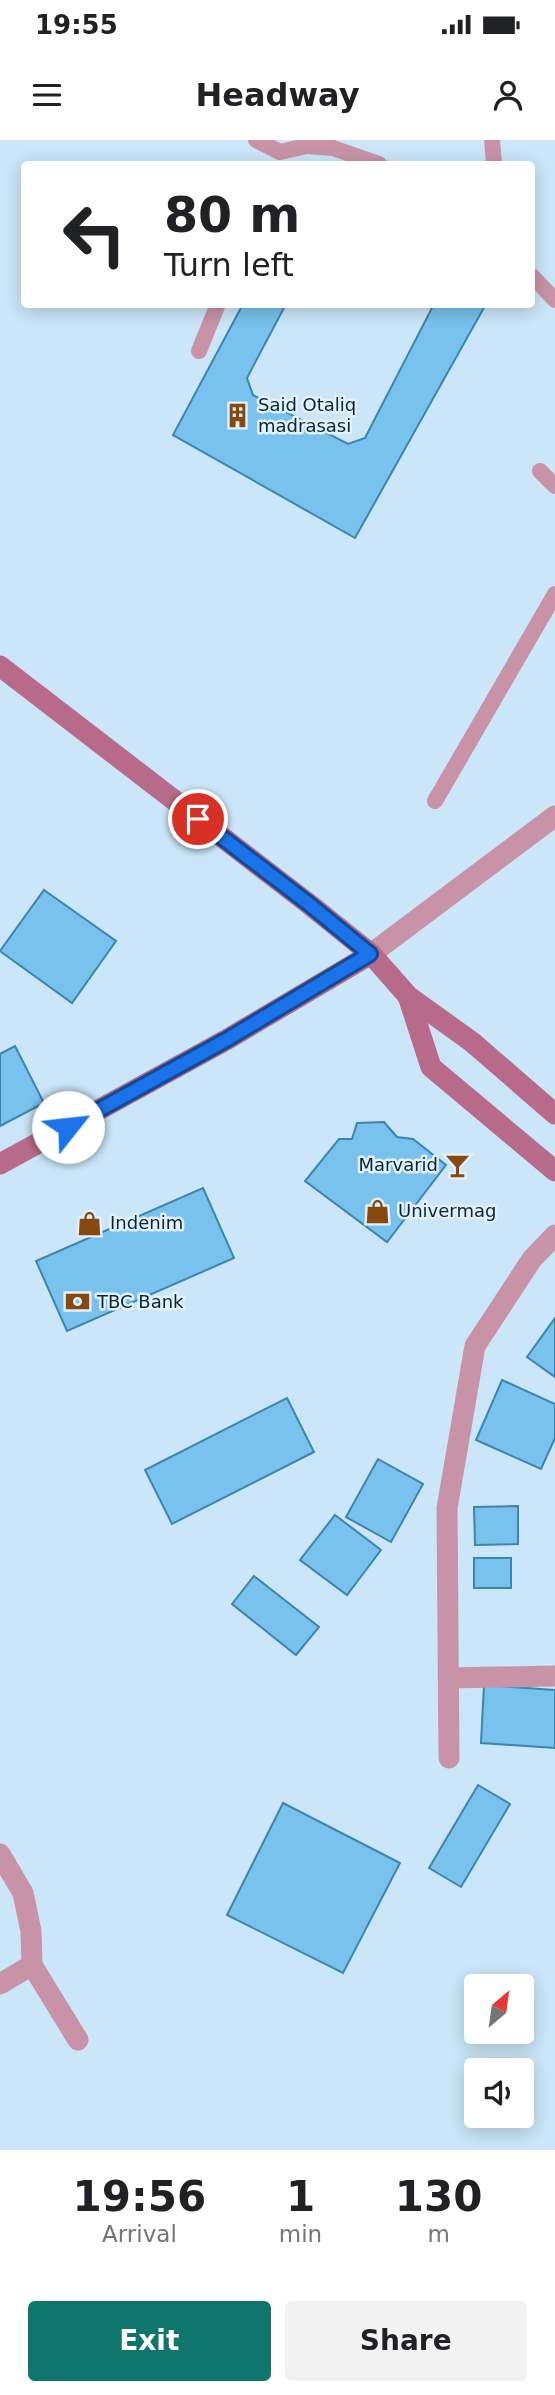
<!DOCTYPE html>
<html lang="en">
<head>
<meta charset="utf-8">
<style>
  body { margin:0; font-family:"DejaVu Sans",sans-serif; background:#f2f2f2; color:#202124; height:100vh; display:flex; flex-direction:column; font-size:26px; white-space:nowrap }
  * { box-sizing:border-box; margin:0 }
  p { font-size:23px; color:#757577 }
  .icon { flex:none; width:38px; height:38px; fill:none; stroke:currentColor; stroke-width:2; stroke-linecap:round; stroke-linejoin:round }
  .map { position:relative; height:2010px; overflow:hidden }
  .sheet { display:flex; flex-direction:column; background:#fff; flex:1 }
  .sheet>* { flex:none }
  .hud { position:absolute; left:21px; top:21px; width:514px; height:147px; border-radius:7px; box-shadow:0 4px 18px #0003; background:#fff; color:#202124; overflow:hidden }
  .needle { width:46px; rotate:29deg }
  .tools { position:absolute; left:464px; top:1834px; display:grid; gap:14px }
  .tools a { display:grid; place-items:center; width:70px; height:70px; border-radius:7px; background:#fff; box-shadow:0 4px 18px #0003; font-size:35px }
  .pin { position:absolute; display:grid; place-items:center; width:60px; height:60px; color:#fff; margin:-30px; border:4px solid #fff; border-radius:50%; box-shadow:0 2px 7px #0007 }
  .me { position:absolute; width:77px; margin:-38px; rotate:61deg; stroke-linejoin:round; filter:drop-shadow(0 0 5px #0008) }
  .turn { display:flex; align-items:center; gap:24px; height:147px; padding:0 28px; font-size:32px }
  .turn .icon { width:91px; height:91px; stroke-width:2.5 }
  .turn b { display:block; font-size:49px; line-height:60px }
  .eta { display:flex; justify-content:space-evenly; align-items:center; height:119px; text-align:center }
  .eta b { font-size:42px; font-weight:600; line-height:49px }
  .cta { display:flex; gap:14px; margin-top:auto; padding:14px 28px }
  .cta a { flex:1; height:80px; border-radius:7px; background:#0f766e; color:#fff; font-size:28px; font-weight:600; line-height:80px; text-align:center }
  .cta a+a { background:#f2f2f2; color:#202124 }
  .status { display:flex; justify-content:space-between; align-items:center; height:49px; padding:0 35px; background:#fff; direction:ltr }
  .status svg { height:19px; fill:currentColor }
  header { display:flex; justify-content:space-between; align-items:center; height:91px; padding:0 28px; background:#fff; font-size:32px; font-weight:600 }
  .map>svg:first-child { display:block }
  .building { fill:#78c2ed; stroke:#3b85ae; stroke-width:2 }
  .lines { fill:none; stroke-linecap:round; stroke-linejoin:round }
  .lane { stroke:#c893a6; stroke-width:16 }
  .street { stroke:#c893a6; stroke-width:21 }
  .secondary { stroke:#b76a89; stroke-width:21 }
  .route-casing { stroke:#114b97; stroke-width:18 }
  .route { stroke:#1a73e8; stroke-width:12 }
  .labels { text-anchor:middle; stroke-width:5; stroke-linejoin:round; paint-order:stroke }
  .poi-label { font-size:18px; fill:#062637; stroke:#e3f1fa; text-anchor:start }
</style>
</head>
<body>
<div class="status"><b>19:55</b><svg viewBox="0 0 49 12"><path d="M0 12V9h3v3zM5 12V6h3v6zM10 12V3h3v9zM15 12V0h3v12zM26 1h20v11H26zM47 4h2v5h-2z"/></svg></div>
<header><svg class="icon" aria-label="menu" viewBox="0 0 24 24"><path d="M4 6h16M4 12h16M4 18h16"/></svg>Headway<svg class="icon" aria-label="person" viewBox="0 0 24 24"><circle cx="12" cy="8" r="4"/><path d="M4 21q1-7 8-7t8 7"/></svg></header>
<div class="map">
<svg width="555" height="2010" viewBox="0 0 555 2010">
  <rect width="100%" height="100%" fill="#cae6f8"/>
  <!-- building -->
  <g class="building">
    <path d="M243,164H286L247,238L253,255L348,304L365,298L434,164H486L355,398L173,295Z"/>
    <path d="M44,750L116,801L72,863L0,811Z"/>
    <path d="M15,906L44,963L0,986V914Z"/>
    <path d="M384,982L397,997L413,999L446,1025L387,1102L305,1041L339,999H352L357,983Z"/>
    <path d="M203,1048L234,1118L67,1191L36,1121Z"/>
    <path d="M555,1178V1237L527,1217Z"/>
    <path d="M502,1240L555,1264V1298L541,1329L476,1300Z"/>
    <path d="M287,1258L314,1312L172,1384L145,1330Z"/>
    <path d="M378,1319L423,1344L391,1402L346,1377Z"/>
    <path d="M518,1366V1404L475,1405L474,1367Z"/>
    <path d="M335,1375L381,1410L347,1455L300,1420Z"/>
    <rect x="474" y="1418" width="37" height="30"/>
    <path d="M254,1436L319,1487L296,1515L232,1464Z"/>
    <path d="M484,1545L555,1550V1608L481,1603Z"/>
    <path d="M478,1645L510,1664L461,1747L429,1728Z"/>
    <path d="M283,1663L400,1723L343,1833L227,1775Z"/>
  </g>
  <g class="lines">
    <!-- lane -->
    <g class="lane">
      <path d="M256,0L280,12L307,6L333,8L379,24"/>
      <path d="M492,0L494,24"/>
      <path d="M532,136L555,160"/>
      <path d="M199,211L218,164"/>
      <path d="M540,331L555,346"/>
      <path d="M435,661L555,454"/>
    </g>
    <!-- street -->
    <g class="street">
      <path d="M371,814L555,676"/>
      <path d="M449,1538L555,1536"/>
      <path d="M449,1618L447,1368L475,1206L532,1119L555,1095"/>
      <path d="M0,1714L23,1753L31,1791L32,1825L0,1844"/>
      <path d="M32,1825L78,1900"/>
    </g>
    <!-- secondary -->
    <g class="secondary">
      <path d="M0,526L309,764L371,814L408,856L472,902L555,974"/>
      <path d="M408,856L431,927L555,1031"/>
      <path d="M0,1024L226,900L371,814"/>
    </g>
  </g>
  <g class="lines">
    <defs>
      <path id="route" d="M68,987L226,900L370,814L309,764L198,679"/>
    </defs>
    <!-- route casing -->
    <use href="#route" class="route-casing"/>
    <!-- route -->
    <use href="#route" class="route"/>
  </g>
  <!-- icons -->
  <defs>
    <symbol id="building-bare" viewBox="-9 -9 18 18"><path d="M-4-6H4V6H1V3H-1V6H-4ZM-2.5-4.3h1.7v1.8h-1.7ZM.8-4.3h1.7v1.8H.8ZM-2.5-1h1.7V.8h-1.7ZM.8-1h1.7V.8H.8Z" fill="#884910" stroke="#e3f1fa" stroke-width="2.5" paint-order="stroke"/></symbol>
    <symbol id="bar-bare" viewBox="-9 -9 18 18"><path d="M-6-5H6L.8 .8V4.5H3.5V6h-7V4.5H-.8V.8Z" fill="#884910" stroke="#e3f1fa" stroke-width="2.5" paint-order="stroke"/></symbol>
    <symbol id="shop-bare" viewBox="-9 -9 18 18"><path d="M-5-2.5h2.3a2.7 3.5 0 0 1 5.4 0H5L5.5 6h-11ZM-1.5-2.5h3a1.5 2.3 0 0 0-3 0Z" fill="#884910" stroke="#e3f1fa" stroke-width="2.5" paint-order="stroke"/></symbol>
    <symbol id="bank-bare" viewBox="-9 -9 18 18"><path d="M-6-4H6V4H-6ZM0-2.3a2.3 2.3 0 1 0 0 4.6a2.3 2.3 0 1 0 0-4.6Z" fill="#884910" stroke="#e3f1fa" stroke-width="2.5" paint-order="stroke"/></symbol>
  </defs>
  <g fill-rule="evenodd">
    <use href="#building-bare" x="220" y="258" width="35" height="35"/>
    <use href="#bar-bare" x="440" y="1008" width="35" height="35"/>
    <use href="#shop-bare" x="360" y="1054" width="35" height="35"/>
    <use href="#shop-bare" x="72" y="1066" width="35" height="35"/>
    <use href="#bank-bare" x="60" y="1144" width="35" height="35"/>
  </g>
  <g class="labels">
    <!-- poi labels -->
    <g class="poi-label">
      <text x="258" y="271">Said Otaliq<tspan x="258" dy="21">madrasasi</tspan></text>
      <text x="438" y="1031" text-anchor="end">Marvarid</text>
      <text x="398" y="1077">Univermag</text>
      <text x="110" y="1089">Indenim</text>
      <text x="97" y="1168">TBC Bank</text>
    </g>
  </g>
</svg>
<div class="tools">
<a><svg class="needle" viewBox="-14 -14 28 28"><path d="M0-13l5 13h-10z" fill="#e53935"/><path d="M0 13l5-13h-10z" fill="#757577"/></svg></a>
<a><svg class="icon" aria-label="sound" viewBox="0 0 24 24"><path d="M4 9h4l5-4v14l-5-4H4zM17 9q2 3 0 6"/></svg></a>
</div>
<div class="pin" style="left:198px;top:679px;background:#d93025"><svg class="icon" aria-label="arrive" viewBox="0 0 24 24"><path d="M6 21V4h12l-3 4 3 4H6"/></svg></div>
<svg class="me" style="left:68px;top:987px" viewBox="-20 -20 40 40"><circle r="19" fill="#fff"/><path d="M0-13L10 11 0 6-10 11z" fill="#1a73e8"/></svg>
<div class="hud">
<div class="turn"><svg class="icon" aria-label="left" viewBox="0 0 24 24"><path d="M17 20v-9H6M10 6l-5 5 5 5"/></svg><div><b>80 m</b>Turn left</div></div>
</div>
</div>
<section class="sheet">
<div class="eta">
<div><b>19:56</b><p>Arrival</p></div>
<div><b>1</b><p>min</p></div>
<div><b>130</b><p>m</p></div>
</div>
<div class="cta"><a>Exit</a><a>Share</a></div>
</section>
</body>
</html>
